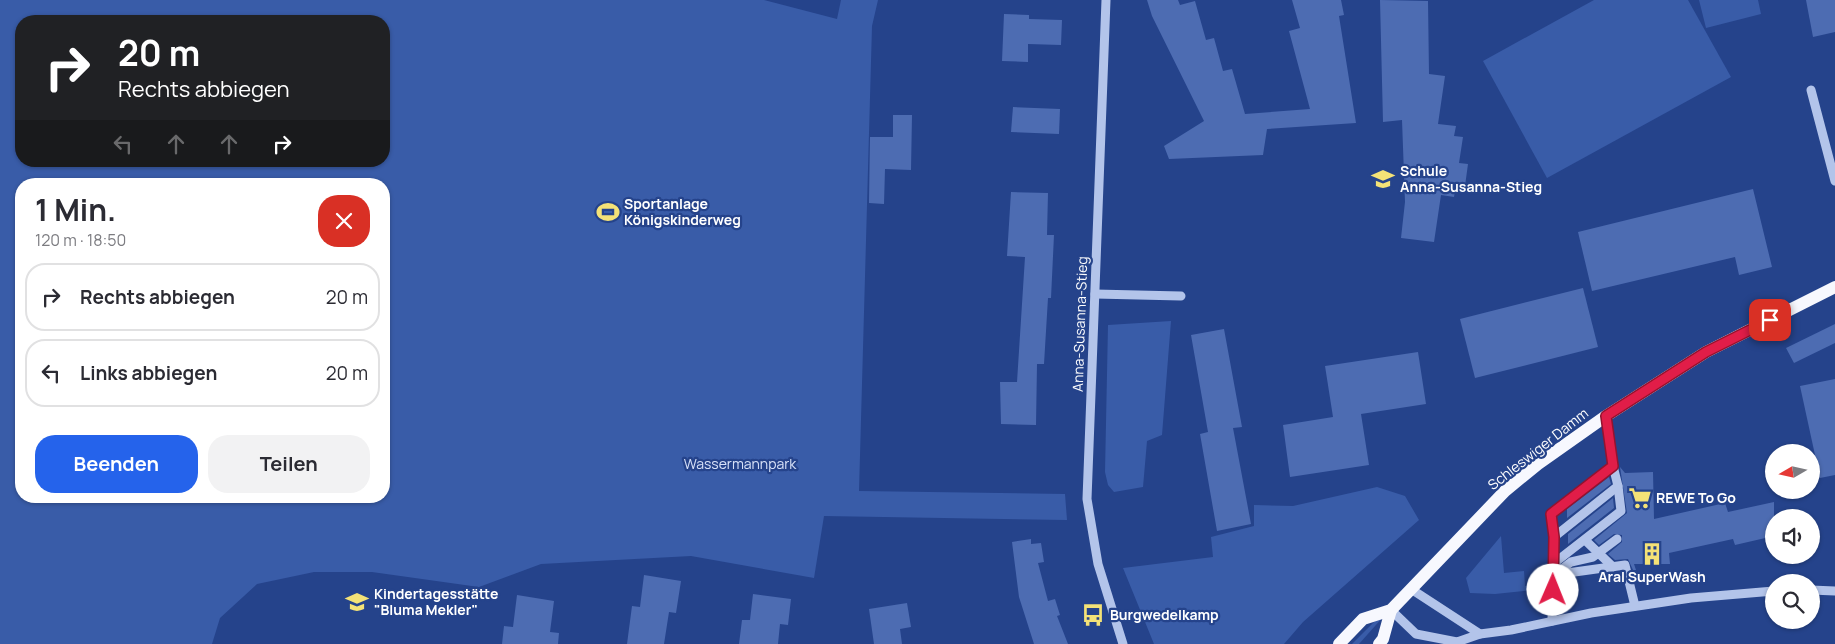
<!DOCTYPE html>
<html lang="de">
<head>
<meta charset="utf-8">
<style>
  body { margin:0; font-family:Manrope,sans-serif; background:#f2f2f3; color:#2b2b33; height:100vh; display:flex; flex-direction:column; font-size:19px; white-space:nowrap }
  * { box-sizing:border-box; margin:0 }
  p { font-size:16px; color:#7c7c81 }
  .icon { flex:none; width:28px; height:28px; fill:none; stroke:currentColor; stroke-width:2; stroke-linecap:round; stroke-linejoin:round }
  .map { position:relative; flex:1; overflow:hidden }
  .drawer { position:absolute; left:15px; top:178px; width:375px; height:325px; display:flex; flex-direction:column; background:#fff; border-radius:20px; box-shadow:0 1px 4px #0004 }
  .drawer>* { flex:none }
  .banner { position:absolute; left:15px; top:15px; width:375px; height:152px; border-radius:20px; box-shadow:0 1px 4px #0004; background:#202124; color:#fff; overflow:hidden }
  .needle { width:32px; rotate:261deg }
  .controls { position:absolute; left:1765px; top:444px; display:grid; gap:10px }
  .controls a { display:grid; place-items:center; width:55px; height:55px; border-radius:50%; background:#fff; box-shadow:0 1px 4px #0004; font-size:25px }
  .pin { position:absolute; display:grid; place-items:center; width:42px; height:42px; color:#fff; margin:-21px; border-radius:10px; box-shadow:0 2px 8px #0006 }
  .me { position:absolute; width:55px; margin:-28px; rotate:1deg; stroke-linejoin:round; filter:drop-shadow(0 0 4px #0008) }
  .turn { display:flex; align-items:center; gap:18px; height:105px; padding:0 20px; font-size:22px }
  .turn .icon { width:65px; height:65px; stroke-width:2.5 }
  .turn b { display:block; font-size:35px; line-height:42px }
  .lanes { display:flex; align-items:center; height:48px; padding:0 20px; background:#0003; justify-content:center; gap:25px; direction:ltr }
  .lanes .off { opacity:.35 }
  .round { display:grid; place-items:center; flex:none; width:52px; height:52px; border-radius:20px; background:#f2f2f3 }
  .headline { display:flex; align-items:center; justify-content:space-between; height:85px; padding:0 20px }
  h1 { font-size:30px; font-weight:700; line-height:38px }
  .primary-button { display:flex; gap:10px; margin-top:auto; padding:10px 20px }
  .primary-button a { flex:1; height:58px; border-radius:20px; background:#2563eb; color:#fff; font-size:20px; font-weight:700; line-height:58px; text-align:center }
  .primary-button a+a { background:#f2f2f3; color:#2b2b33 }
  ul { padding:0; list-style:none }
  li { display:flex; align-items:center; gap:15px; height:68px; margin:0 10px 8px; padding:0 10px; border:2px solid #e1e1e2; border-radius:20px }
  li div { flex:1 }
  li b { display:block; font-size:19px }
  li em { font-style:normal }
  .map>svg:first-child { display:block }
  .green { fill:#395ca8; fill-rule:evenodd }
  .building { fill:#4d6cb2 }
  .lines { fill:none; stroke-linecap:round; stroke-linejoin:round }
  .minor { stroke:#b3c4ea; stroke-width:9 }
  .major { stroke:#f7f8fe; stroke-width:12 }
  .route-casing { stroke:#92132f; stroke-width:12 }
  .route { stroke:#e11d48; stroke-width:9 }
  .labels { text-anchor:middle; stroke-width:4.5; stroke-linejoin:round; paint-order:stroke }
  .poi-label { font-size:14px; font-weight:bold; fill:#fff; stroke:#25438b; text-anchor:start }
  .street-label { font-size:14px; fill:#fff; stroke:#25438b }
  .park-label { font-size:14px; fill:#d7e1f8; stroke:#25438b }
</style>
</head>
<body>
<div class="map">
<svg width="1835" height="644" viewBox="0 0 1835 644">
  <rect width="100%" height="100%" fill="#25438b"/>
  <!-- green -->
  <g class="green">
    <path d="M0,0H764L837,19L841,0H878L872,26L859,491L1065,494L1067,520L824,516L814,578L691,556L541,564L479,587L372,572H314L257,584L220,618L212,644H0ZM21,21H384V161H21ZM21,184H384V496H21Z"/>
    <path d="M1594,0H1688L1731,77L1547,178L1483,61Z"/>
    <path d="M1699,0H1758L1761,14L1706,28Z"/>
    <path d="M1171,321L1162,435L1147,441L1143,487L1114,492L1108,485L1105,472L1108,325Z"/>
    <path d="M1377,487L1405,496L1419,520L1303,622L1284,644H1154L1123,568L1213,557L1211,537L1254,526V505L1293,506Z"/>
    <path d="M1501,536L1504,573L1524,571L1525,586L1544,583V589L1495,594L1470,593L1466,578Z"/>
    <path d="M1381,615L1383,617L1359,644H1352Z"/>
  </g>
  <!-- building -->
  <g class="building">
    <path d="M1147,0H1178L1180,5L1195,1L1206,40L1214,38L1223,71L1232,69L1245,114L1310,109L1289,31L1300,28L1292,0H1341L1344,15L1339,16L1356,123L1267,129L1263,155L1169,159L1164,146L1204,121L1152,16Z"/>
    <path d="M1380,0L1428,1L1429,74L1445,76L1438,124L1456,126L1454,136L1463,137L1459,163L1468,164L1465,186L1456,185L1454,197L1441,195L1434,242L1401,238L1405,202L1402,120L1383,122Z"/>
    <path d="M1806,0H1835V32L1813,37Z"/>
    <path d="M1004,14L1029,15V19L1062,20L1061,45L1028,44V62L1002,61Z"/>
    <path d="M1013,107L1060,109L1059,134L1011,132Z"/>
    <path d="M893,115H912L911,170L885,169L884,204L869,203L870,137H893Z"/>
    <path d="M1753,189L1772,267L1739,275L1735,257L1592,291L1578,232Z"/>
    <path d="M1011,192L1048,193L1047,235H1054L1051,298H1048L1044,364H1037L1036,425L1001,424L1000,382H1017L1025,257L1007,256Z"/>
    <path d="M1583,288L1598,347L1475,378L1460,319Z"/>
    <path d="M1835,324V343L1794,363L1786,348Z"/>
    <path d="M1224,329L1242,427L1233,428L1251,524L1217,531L1200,434L1208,432L1191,335Z"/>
    <path d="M1418,352L1426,404L1361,414L1369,465L1290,477L1283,425L1333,417L1325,366Z"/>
    <path d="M1835,379V475L1820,478L1800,386Z"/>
    <path d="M1620,467L1625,473L1653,472L1654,519L1725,503L1728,512L1774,502V536L1735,545L1733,539L1669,553L1670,564H1634L1636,570H1633L1628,559L1615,560L1608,554L1622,542V535L1614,534L1599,545L1594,540L1627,513Z"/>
    <path d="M1609,477L1611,484L1567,518V509Z"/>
    <path d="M1613,498L1614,508L1568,544V534Z"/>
    <path d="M1031,539V544L1041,543L1044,562L1038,563L1048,601L1055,599L1060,615L1057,616L1068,644H1034L1019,597L1012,542Z"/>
    <path d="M644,575L681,581L676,613L669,612L664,644H627L632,606L640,607Z"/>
    <path d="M753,594L791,599L788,625L780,624L778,644H739L742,620H750Z"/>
    <path d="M517,595L554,601L550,632L559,633L558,644H502L504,626L513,627Z"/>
    <path d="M907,603L911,627L900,629L902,644H874L869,609Z"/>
  </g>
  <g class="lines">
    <!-- minor -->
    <g class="minor">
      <path d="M1106,0L1087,499L1098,564L1123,644"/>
      <path d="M1811,90L1835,181"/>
      <path d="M1095,294L1181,296"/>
      <path d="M1554,537L1618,486L1613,466"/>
      <path d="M1585,540L1613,567"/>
      <path d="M1553,564L1621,511L1618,486"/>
      <path d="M1553,575L1554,537L1551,514L1613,466L1606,416"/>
      <path d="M1554,575L1571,562L1593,557L1617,539"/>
      <path d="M1411,589L1480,634"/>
      <path d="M1811,590L1835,591"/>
      <path d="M1391,610L1416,634L1457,642L1480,634L1511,630L1591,613L1691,598L1774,591"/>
      <path d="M1552,621L1553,575L1625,565L1635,606"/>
    </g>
    <!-- major -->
    <g class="major">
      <path d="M1339,644L1363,619L1391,610L1505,491L1538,464L1606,416L1706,352L1835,287"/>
      <path d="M1379,644L1383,639L1391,610"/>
    </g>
  </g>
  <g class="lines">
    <defs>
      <path id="route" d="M1553,590L1554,537L1551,514L1613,466L1606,416L1706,352L1770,320"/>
    </defs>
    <!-- route casing -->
    <use href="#route" class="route-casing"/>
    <!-- route -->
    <use href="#route" class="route"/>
  </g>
  <!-- icons -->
  <defs>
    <symbol id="school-bare" viewBox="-9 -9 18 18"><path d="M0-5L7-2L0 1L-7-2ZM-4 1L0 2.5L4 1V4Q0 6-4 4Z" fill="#f4e277" stroke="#25438b" stroke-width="2.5" paint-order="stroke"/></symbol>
    <symbol id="stadium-bare" viewBox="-9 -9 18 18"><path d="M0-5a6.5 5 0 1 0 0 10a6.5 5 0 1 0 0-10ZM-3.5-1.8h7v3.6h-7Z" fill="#f4e277" stroke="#25438b" stroke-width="2.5" paint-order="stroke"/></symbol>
    <symbol id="supermarket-bare" viewBox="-9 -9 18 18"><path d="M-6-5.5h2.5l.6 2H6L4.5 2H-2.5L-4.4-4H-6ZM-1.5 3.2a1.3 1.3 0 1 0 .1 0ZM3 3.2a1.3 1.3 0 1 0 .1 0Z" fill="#f4e277" stroke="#25438b" stroke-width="2.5" paint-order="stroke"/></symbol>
    <symbol id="building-bare" viewBox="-9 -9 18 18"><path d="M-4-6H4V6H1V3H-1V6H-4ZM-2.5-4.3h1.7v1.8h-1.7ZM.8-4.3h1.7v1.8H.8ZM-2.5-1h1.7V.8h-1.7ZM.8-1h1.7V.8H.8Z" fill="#f4e277" stroke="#25438b" stroke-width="2.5" paint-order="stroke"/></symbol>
    <symbol id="bus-bare" viewBox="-9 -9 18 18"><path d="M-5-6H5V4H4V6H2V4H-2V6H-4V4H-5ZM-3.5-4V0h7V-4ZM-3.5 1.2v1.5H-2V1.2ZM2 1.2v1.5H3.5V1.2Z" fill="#f4e277" stroke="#25438b" stroke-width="2.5" paint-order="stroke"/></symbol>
  </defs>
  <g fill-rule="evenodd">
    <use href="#school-bare" x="1367" y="163" width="32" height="32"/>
    <use href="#stadium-bare" x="592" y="196" width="32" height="32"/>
    <use href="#supermarket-bare" x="1624" y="482" width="32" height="32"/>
    <use href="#building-bare" x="1636" y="538" width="32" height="32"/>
    <use href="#school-bare" x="341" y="586" width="32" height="32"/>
    <use href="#bus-bare" x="1077" y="599" width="32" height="32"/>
  </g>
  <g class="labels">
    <!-- poi labels -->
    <g class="poi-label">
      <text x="1400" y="176">Schule<tspan x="1400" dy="16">Anna-Susanna-Stieg</tspan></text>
      <text x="624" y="209">Sportanlage<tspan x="624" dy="16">Königskinderweg</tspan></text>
      <text x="1656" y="503">REWE To Go</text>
      <text x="1652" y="582" text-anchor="middle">Aral SuperWash</text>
      <text x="374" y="599">Kindertagesstätte<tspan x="374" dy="16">"Bluma Mekler"</tspan></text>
      <text x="1110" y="620">Burgwedelkamp</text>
    </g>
    <!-- street labels -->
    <g class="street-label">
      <text transform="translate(1080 324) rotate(-88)" y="5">Anna-Susanna-Stieg</text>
      <text transform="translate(1538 449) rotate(-38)" y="5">Schleswiger Damm</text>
    </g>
    <!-- park labels -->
    <g class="park-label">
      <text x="740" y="469">Wassermannpark</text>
    </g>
  </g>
</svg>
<div class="controls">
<a><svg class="needle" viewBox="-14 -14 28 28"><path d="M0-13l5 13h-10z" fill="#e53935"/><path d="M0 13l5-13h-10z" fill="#7c7c81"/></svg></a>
<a><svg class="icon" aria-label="sound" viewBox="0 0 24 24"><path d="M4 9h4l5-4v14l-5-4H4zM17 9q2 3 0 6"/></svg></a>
<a><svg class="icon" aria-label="search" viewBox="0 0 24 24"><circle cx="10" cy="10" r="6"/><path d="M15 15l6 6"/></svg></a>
</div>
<div class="pin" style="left:1770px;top:320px;background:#d93025"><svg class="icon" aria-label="arrive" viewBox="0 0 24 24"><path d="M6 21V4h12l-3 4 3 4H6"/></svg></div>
<svg class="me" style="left:1553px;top:590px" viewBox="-20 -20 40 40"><circle r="19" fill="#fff"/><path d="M0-13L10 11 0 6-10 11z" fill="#e11d48"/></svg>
<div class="banner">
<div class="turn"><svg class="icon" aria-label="right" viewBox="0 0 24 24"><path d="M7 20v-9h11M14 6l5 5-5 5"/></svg><div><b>20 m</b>Rechts abbiegen</div></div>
<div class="lanes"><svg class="icon off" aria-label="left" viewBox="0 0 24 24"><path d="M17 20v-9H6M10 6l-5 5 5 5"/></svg><svg class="icon off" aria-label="ahead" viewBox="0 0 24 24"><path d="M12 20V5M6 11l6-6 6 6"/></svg><svg class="icon off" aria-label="ahead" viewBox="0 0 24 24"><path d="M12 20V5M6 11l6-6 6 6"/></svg><svg class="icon" aria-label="right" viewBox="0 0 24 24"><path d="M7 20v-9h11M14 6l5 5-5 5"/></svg></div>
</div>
<section class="drawer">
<div class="headline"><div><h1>1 Min.</h1><p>120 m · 18:50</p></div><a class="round" style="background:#d93025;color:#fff"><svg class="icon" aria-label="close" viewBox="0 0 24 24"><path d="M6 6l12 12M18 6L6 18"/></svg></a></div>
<ul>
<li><svg class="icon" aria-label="right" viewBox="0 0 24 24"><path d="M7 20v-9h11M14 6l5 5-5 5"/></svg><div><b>Rechts abbiegen</b></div><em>20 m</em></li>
<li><svg class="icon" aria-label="left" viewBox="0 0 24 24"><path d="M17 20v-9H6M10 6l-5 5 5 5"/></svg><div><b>Links abbiegen</b></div><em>20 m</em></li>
</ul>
<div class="primary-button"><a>Beenden</a><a>Teilen</a></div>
</section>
</div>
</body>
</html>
